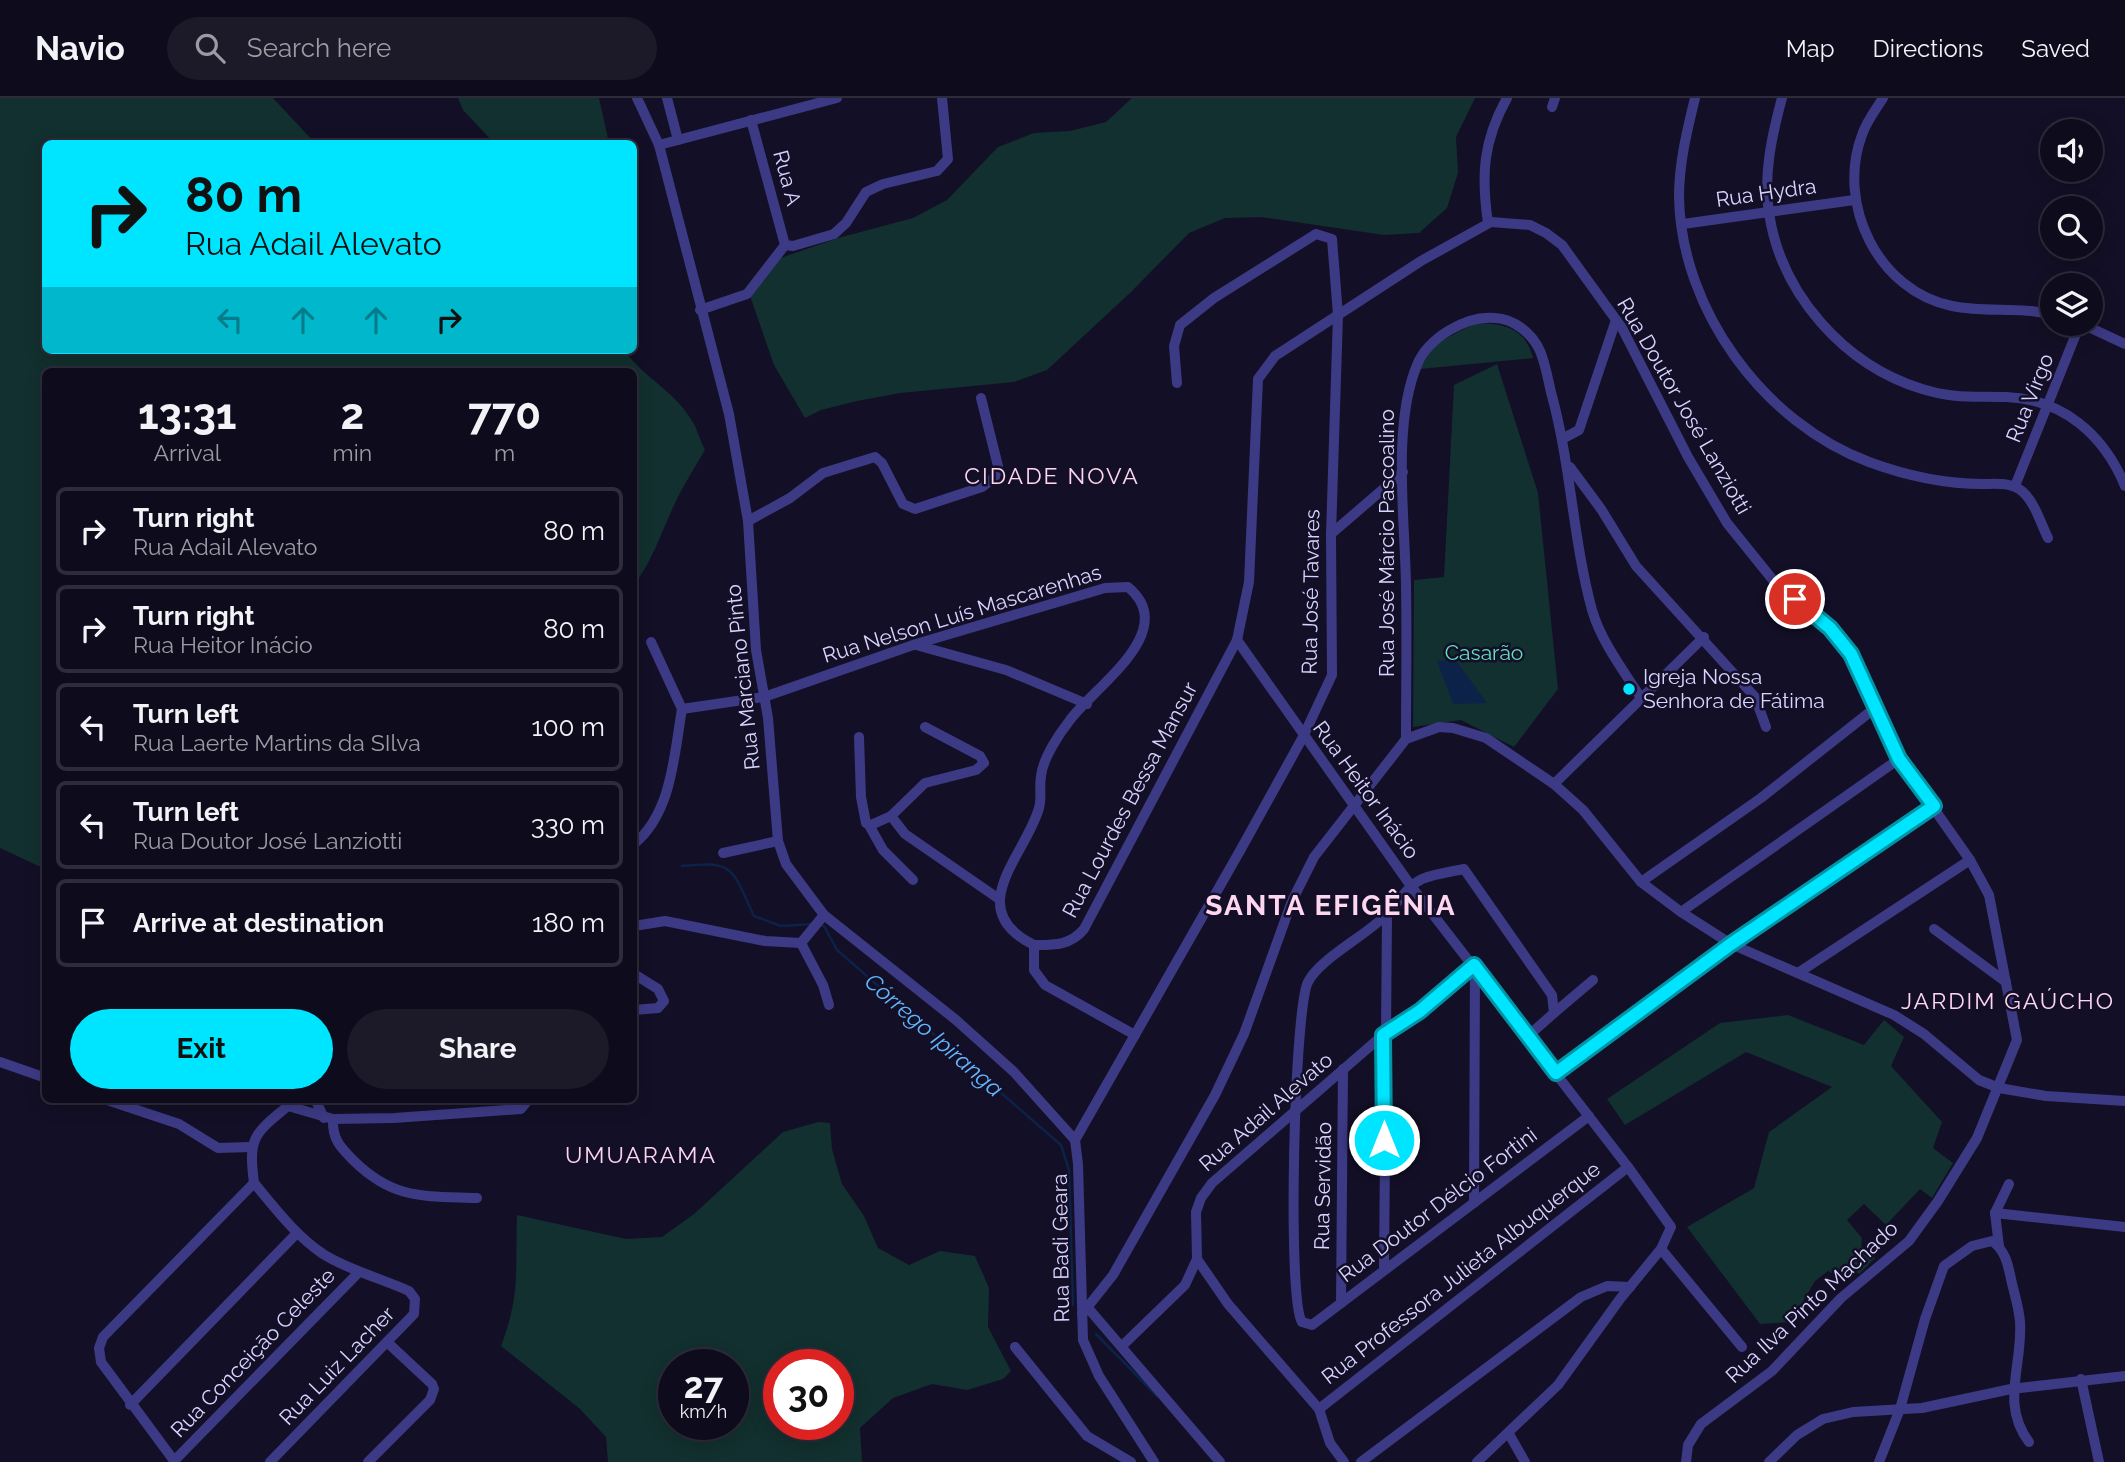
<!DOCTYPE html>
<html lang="en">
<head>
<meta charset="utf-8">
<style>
  body { margin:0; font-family:Raleway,sans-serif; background:#1c1929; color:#f1f3f6; height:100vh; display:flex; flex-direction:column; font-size:26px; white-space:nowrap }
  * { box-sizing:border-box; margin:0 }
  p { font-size:23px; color:#9b9ba3 }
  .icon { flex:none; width:38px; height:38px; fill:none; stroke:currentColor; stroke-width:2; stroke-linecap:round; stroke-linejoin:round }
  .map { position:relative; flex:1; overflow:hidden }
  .sheet { position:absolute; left:42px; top:270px; width:595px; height:735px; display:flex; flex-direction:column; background:#0e0b1c; border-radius:10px; box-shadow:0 4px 18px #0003,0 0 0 2px #2e2b3b }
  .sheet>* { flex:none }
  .guide { position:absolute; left:42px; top:42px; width:595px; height:214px; border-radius:10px; box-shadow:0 4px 18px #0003,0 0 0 2px #2e2b3b; background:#00e5ff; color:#111; overflow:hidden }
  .buttons { position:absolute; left:2040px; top:21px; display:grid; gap:14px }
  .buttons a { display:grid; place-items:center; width:63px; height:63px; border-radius:50%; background:#0e0b1c; box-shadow:0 4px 18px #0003,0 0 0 2px #2e2b3b; font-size:35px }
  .speed { position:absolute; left:658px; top:1251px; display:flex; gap:14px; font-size:35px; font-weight:700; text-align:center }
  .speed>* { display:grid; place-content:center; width:91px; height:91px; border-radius:50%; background:#0e0b1c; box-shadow:0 4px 18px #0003,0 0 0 2px #2e2b3b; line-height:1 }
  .speed small { font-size:18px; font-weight:400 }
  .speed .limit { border:10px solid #d22; background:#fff; color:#111 }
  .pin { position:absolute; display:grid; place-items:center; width:60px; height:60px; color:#fff; margin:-30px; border:4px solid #fff; border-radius:50%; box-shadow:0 2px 7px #0007 }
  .me { position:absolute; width:77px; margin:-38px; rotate:0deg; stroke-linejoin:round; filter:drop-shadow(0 0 5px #0008) }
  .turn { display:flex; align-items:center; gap:24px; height:147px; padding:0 28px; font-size:32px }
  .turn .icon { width:91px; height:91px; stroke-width:2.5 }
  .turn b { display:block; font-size:49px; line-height:60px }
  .lanes { display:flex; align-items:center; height:66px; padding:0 28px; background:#0003; justify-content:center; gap:35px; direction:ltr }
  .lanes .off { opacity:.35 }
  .eta { display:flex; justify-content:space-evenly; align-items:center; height:119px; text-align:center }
  .eta b { font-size:42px; font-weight:700; line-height:49px }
  .action { display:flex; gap:14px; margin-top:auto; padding:14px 28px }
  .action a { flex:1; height:80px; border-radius:42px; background:#00e5ff; color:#111; font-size:28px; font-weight:700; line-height:80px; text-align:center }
  .action a+a { background:#1c1929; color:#f1f3f6 }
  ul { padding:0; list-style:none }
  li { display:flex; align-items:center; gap:21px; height:88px; margin:0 14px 10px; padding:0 14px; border:4px solid #2e2b3b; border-radius:10px }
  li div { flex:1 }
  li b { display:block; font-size:26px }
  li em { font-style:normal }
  header { display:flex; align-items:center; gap:42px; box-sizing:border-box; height:98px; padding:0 35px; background:#0e0b1c; border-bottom:2px solid #2e2b3b }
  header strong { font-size:33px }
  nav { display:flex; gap:38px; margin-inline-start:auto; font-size:24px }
  .search { width:490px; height:63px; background:#1c1929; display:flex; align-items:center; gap:18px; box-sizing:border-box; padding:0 24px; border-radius:38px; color:#9b9ba3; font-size:26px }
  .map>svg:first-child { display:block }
  .green { fill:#12302f; fill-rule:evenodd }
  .water { fill:#0c2248 }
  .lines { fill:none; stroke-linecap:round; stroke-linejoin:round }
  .stream { stroke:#0c2248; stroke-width:2.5 }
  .minor { stroke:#3d3a85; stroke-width:10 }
  .route-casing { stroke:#0095a6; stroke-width:18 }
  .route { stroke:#00e5ff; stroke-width:12 }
  .poi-dot { fill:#00e5ff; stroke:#130f26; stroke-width:2.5 }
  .labels { text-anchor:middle; stroke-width:5; stroke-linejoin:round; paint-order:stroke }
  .street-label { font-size:21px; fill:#d9d4ff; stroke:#130f26 }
  .park-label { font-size:21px; fill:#5fe0c0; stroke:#130f26 }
  .poi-label { font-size:21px; fill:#d9d4ff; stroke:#130f26; text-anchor:start }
  .neighbourhood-label { font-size:23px; letter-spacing:2px; fill:#ffd6f0; stroke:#130f26 }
  .water-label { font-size:23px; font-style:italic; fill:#62b6ff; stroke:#130f26 }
  .district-label { font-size:28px; font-weight:bold; letter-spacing:2px; fill:#ffd6f0; stroke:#130f26 }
</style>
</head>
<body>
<header>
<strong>Navio</strong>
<div class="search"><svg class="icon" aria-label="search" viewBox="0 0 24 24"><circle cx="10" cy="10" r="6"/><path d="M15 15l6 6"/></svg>Search here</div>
<nav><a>Map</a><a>Directions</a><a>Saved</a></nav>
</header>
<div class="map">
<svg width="2125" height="1364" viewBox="0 0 2125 1364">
  <rect width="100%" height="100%" fill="#130f26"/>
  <!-- green -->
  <g class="green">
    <path d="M0,0H273L315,45L46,46V252H624C642,278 674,293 691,321C697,330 700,342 705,352C693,372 680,393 671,414C659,440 651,465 634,487V273H46L45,771L0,750Z"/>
    <path d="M458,0H599L609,45H494L463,12Z"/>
    <path d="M1132,0H1475L1456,39L1458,75L1447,110L1419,135L1384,137L1261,119L1225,120L1189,135L1131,194L1047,272L1014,284L900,295L857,303L821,312L805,320L774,267L748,192L772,163L838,140L913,120L947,102L998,49L1034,35L1070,33L1106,24Z"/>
    <path d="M1475,225C1503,225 1526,230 1533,260L1420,271L1434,247Z"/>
    <path d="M1497,266L1538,395L1558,591L1514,649L1461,622L1413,629L1414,482L1444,479L1454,287Z"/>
    <path d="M1788,917L1864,947L1884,922L1904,939L1891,968L1942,1024L1933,1050L1953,1065L1932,1100L1920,1091L1886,1127L1864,1106L1847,1122L1862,1140L1861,1148L1875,1160L1859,1176L1853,1170L1840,1180L1828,1173L1815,1183L1791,1224L1760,1226L1687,1129L1754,1090L1769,1034L1832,989L1746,954L1625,1027L1607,1001L1720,925Z"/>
    <path d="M818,1024L830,1025L832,1051L842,1086L864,1118L878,1150L909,1167L940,1153L975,1158L989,1190L988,1229L1011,1273L1003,1281L967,1292L932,1286L893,1300L860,1330L862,1364H608L606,1339L580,1311L501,1248C521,1196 515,1170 517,1117L626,1141L662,1139L694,1116L783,1034ZM733,1267V1326H674V1267ZM838,1267V1326H779V1267Z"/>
  </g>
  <!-- water -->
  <path class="water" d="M1455,561L1487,605L1453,606L1437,563Z"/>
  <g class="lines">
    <!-- stream -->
    <g class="stream">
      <path d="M682,768C736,762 732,772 754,818L781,828L812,826"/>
      <path d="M818,827L824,828L837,852L1061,1047L1069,1072L1073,1207"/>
      <path d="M1096,1236L1157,1298"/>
    </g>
    <!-- minor -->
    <g class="minor">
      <path d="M637,0L659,47L729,316L748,423L756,552L768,620L778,743L786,766L824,817L956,922L1014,974L1075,1042"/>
      <path d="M667,0L678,42"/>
      <path d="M1695,0C1687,33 1679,65 1679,99C1681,212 1764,325 1869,364C1907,378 1943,386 1983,386C1997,386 2012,384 2023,394C2035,405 2041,426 2048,440"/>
      <path d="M1782,0C1772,37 1763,77 1769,115C1781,196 1844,267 1922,291C1956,301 1971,298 2006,299C2063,301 2104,337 2125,388"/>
      <path d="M1883,0C1876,11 1866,24 1862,37C1836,106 1878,193 1952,208C1986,215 2021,208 2053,217"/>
      <path d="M1552,9L1555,0"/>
      <path d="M751,22L785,147"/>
      <path d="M659,47L837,0"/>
      <path d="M1488,125C1481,77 1483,43 1507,0"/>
      <path d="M1683,126L1854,102"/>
      <path d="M785,147L793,148L834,136L846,125L866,94L883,86L937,73L948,61L942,0"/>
      <path d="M700,212L747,196L785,147"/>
      <path d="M2082,226L2125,246"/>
      <path d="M1564,340L1579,332L1616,222"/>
      <path d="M1570,369L1601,411L1636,468L1755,599L1766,629"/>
      <path d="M2015,388L2080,226"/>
      <path d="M748,423L790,400L823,375L875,359L882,365L903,406L915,411L982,389L995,379L998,368L981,300"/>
      <path d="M1331,436L1403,374"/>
      <path d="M1237,542L1411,788L1628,1069L1671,1129L1661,1151L1620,1201L1558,1287L1477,1364"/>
      <path d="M651,544L682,611"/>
      <path d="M916,547L1006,572L1087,606"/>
      <path d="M682,611L764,599L916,546L1105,490L1128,489C1181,533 1094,589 1070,622C1059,636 1043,660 1041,678C1039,689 1042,700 1039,710C1026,757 961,811 1034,847"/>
      <path d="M925,629L980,658L984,665L976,672L925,685L891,718L905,736L999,801"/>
      <path d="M859,639L861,699L866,725L871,727L891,718"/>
      <path d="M1406,641C1406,590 1407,539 1406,487C1405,422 1392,327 1417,267C1428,240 1466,217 1495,220C1514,221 1532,235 1540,253C1546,267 1548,283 1552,298C1571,368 1573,442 1592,512C1601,543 1623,572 1641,600"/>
      <path d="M1554,686L1704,539"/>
      <path d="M869,727L883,752L913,782"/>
      <path d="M634,746C672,715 674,657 682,611"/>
      <path d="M723,755L778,743"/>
      <path d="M1641,784L1761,700L1875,610"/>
      <path d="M1681,814L1899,661"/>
      <path d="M634,828L665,823L765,843L801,845L824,817"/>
      <path d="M1934,831L2006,884"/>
      <path d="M801,845L823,887L829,907"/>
      <path d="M1034,847C1053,847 1070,848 1084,831L1237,542L1249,484L1258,281L1275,258L1421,163L1491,124L1530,127L1546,135L1562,147L1622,230L1688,359L1727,425L1777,487L1830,530L1851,557L1899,661L1970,762L1989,797L2017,942L1977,1040L1938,1103L1909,1143L1841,1200L1772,1273L1701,1326L1688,1347L1686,1364"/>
      <path d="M1034,847V872L1045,887L1135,937"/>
      <path d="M1798,875L1970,762"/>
      <path d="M634,876L658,891L664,903L658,910L634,912"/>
      <path d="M1554,915L1593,882"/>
      <path d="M1528,938L1554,915L1552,897L1464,771C1450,774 1434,776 1422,781C1407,788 1399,804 1388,815C1369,836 1320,860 1308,884C1294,911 1287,1203 1302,1224L1312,1227L1589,1018"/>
      <path d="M0,964L46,980"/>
      <path d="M1556,975L1731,846L1934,708"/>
      <path d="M104,1001L179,1026L218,1050L250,1049"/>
      <path d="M315,1001L324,1020"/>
      <path d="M333,1021C332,1041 340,1049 354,1063C394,1102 424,1098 477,1100"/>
      <path d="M1075,1042L1241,751L1303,639L1332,577L1331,436L1338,217L1332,141L1316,136L1214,200L1180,227L1174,248L1177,285"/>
      <path d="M1075,1042L1078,1066L1083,1242L1099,1278L1154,1364"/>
      <path d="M254,1085C275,1110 295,1137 323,1156C350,1173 381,1180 409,1193L415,1201L414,1216L270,1364"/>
      <path d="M254,1085C248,1039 254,1036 288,1008L333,1021L394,1020L521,1011L529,1001"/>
      <path d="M1474,1105L1475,869"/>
      <path d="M1995,1115L2125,1129"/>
      <path d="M1995,1115L1999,1148"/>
      <path d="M1995,1115L2009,1086"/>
      <path d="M1661,1151L1742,1249"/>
      <path d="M1384,1172L1387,817"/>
      <path d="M1341,1205L1343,971"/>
      <path d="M1088,1210L1220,1364"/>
      <path d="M1082,1216L1113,1177L1215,997L1244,936L1292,803L1314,759L1406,641L1439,629L1453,630L1486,640L1554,686L1583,712L1641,784L1681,814L1731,846L1894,917L1924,936L1979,982L1999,990L2046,998L2125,1003"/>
      <path d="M1122,1248L1185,1187L1197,1161"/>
      <path d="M1015,1249L1087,1338L1131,1364"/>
      <path d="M2081,1281L2099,1364"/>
      <path d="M130,1307L297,1135"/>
      <path d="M1319,1311L1628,1069"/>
      <path d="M1509,1336L1525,1364"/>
      <path d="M174,1363L359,1174"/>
      <path d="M175,1364L101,1264L99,1250L103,1239L254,1085"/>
      <path d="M368,1364L430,1302L434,1291L432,1286L388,1245"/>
      <path d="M1344,1364L1330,1345L1319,1311L1228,1206L1197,1161L1196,1114L1201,1100L1212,1085L1383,937L1420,913L1474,867"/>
      <path d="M1361,1364L1581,1199L1607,1188L1630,1189"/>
      <path d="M1769,1364L1797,1337L1823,1321L1853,1314L1922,1310L2011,1291L2125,1278"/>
      <path d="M1879,1364L1900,1311L1925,1221L1944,1168L1972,1148L1992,1143C2005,1152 2008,1166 2011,1181C2014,1195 2019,1209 2020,1224C2023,1267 2000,1306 2029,1344"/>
    </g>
  </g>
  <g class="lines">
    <defs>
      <path id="route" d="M1384,1042L1383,937L1420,913L1474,867L1556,975L1731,846L1934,708L1899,661L1851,556L1830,530L1795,501"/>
    </defs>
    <!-- route casing -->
    <use href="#route" class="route-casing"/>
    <!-- route -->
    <use href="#route" class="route"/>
  </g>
  <!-- markers -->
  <circle class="poi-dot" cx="1629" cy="591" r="7"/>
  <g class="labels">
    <!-- street labels -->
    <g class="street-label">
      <text transform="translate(787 80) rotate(75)" y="7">Rua A</text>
      <text transform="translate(1766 95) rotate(-8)" y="7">Rua Hydra</text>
      <text transform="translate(2030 300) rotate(-68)" y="7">Rua Virgo</text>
      <text transform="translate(1684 308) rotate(60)" y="7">Rua Doutor José Lanziotti</text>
      <text transform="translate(1387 445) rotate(-90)" y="7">Rua José Márcio Pascoalino</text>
      <text transform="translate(1311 494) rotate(-89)" y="7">Rua José Tavares</text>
      <text transform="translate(962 516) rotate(-17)" y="7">Rua Nelson Luís Mascarenhas</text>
      <text transform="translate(743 579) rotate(-96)" y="7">Rua Marciano Pinto</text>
      <text transform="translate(1366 692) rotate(54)" y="7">Rua Heitor Inácio</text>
      <text transform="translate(1130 702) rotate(-62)" y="7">Rua Lourdes Bessa Mansur</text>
      <text transform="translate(1266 1014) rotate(-41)" y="7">Rua Adail Alevato</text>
      <text transform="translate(1323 1088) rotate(-89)" y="7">Rua Servidão</text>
      <text transform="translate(1438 1107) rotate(-37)" y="7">Rua Doutor Délcio Fortini</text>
      <text transform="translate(1061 1150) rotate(-91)" y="7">Rua Badi Geara</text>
      <text transform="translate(1461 1175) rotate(-38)" y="7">Rua Professora Julieta Albuquerque</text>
      <text transform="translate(1812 1204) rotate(-43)" y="7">Rua Ilva Pinto Machado</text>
      <text transform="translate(253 1255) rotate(-46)" y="7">Rua Conceiçāo Celeste</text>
      <text transform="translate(337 1268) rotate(-46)" y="7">Rua Luiz Lacher</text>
    </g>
    <!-- park labels -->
    <g class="park-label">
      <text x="1484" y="562">Casarão</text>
    </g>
    <!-- poi labels -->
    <g class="poi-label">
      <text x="1643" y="586">Igreja Nossa<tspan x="1643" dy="24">Senhora de Fátima</tspan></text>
    </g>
    <!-- neighbourhood labels -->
    <g class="neighbourhood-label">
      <text x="1052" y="386">CIDADE NOVA</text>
      <text x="2008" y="911">JARDIM GAÚCHO</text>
      <text x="641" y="1065">UMUARAMA</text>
    </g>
    <!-- water labels -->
    <g class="water-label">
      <text transform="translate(934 937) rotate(41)" y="8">Córrego Ipiranga</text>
    </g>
    <!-- district labels -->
    <g class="district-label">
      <text x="1331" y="817">SANTA EFIGÊNIA</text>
    </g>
  </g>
</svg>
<div class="buttons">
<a><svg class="icon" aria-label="sound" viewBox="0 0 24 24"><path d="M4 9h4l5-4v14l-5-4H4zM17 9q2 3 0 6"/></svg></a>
<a><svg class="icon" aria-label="search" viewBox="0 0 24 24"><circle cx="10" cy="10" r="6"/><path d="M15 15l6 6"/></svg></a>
<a><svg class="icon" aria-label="layers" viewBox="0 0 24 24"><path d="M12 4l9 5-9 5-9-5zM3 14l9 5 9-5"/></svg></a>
</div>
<div class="speed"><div>27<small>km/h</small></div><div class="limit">30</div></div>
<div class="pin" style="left:1795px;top:501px;background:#d93025"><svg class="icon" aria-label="arrive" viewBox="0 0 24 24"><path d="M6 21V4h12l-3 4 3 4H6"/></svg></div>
<svg class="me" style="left:1384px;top:1042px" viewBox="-20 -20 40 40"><circle r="17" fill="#00e5ff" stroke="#fff" stroke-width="3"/><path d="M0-11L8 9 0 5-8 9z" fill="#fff"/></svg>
<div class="guide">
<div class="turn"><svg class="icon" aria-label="right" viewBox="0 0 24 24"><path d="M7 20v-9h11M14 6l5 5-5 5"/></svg><div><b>80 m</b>Rua Adail Alevato</div></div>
<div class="lanes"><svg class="icon off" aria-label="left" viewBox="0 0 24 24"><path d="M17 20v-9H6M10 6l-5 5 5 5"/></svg><svg class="icon off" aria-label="ahead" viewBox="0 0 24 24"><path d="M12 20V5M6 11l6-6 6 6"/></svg><svg class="icon off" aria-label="ahead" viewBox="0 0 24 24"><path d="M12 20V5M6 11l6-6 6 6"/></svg><svg class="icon" aria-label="right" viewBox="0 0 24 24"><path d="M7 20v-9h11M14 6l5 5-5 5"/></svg></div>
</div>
<section class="sheet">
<div class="eta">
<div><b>13:31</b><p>Arrival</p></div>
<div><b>2</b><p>min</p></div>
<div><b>770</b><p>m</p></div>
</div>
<ul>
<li><svg class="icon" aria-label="right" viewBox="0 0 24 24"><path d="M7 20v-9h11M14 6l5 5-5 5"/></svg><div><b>Turn right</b><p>Rua Adail Alevato</p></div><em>80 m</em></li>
<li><svg class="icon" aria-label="right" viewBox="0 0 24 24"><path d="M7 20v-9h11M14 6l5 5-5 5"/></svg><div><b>Turn right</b><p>Rua Heitor Inácio</p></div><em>80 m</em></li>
<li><svg class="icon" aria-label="left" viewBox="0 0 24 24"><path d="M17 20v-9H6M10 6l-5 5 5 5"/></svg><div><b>Turn left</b><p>Rua Laerte Martins da SIlva</p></div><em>100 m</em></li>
<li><svg class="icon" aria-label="left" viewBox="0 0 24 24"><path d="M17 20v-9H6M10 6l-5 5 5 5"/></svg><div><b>Turn left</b><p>Rua Doutor José Lanziotti</p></div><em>330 m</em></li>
<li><svg class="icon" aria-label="arrive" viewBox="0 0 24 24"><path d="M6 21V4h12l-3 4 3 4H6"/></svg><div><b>Arrive at destination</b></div><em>180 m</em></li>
</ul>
<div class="action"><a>Exit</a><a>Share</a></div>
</section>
</div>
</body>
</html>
